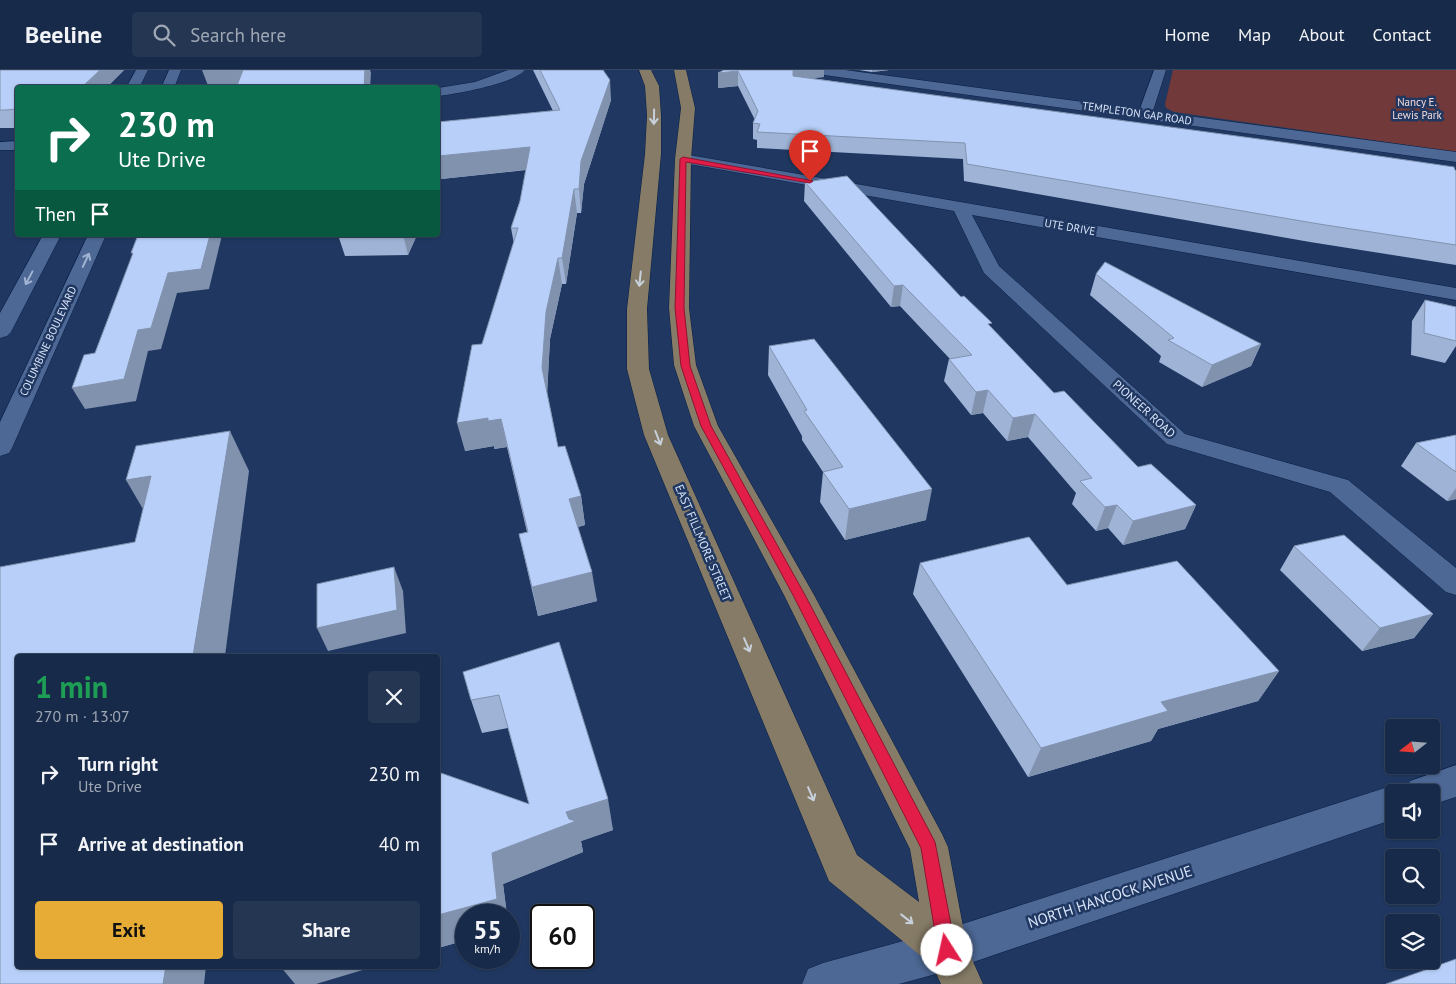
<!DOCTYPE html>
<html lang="en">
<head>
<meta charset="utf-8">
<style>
  body { margin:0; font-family:"PT Sans",sans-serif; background:#253653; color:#f1f3f6; height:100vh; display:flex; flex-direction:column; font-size:19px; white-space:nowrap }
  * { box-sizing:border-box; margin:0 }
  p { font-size:16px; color:#9fa7b4 }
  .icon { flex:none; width:28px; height:28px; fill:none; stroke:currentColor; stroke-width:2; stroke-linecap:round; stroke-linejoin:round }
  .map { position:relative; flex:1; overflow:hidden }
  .sheet { position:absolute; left:15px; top:584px; width:425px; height:315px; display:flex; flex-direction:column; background:#182a49; border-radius:5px; box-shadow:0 1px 4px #0004,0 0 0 1px #364661 }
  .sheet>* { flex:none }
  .top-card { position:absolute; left:15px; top:15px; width:425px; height:152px; border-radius:5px; box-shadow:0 1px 4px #0004,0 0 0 1px #364661; background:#0b6e4f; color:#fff; overflow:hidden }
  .needle { width:32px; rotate:253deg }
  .controls { position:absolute; left:1385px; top:649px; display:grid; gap:10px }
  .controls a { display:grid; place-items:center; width:55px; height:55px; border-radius:5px; background:#182a49; box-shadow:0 1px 4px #0004,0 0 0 1px #364661; font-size:25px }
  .speed { position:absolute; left:455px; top:834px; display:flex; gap:10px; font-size:25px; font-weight:700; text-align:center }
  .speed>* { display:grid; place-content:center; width:65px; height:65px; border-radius:50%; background:#182a49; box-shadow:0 1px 4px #0004,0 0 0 1px #364661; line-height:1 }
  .speed small { font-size:12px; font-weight:400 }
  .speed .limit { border:2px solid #111; border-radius:8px; background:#fff; color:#111 }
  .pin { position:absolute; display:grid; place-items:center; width:42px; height:42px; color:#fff; margin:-51px -21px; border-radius:50% 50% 50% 0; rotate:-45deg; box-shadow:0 0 5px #0007 }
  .pin .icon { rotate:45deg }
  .me { position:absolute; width:55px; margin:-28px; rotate:350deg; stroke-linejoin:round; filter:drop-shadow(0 0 4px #0008) }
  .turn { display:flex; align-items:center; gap:18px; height:105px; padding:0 20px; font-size:22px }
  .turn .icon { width:65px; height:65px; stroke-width:2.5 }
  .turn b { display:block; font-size:35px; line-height:42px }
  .then { display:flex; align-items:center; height:48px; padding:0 20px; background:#0003; gap:10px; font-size:19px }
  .round { display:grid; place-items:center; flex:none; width:52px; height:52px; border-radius:5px; background:#253653 }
  .summary { display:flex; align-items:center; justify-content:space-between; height:85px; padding:0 20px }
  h1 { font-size:30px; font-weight:800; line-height:38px; color:#1e9e55 }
  .cta { display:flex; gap:10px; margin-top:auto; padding:10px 20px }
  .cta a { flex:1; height:58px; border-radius:5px; background:#e6ac36; color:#111; font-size:20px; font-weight:800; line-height:58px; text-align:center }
  .cta a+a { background:#253653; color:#f1f3f6 }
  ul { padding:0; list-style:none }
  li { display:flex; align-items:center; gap:15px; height:70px; padding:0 20px }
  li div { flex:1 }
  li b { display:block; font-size:19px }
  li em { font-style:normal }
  header { display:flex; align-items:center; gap:30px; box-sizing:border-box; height:70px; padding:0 25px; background:#182a49; border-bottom:1px solid #364661 }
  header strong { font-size:24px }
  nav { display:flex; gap:28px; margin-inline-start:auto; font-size:18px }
  .search { width:350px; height:45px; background:#253653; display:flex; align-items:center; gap:12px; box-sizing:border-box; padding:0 18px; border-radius:5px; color:#9fa7b4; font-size:19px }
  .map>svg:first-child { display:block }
  .green { fill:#713939 }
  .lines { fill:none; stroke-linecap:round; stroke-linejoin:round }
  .minor-casing { stroke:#081e45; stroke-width:1 }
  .tertiary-casing { stroke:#081e45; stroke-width:1 }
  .primary-casing { stroke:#081e45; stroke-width:1 }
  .minor { fill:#4d6895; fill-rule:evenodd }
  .tertiary { fill:#4d6895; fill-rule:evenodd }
  .primary { fill:#857b66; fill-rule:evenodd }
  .wall { fill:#9eb3d6 }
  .shaded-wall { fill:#8192ae }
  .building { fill:#b8d0f9; stroke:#8192ae }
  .oneway { stroke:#c8d0dc }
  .oneway2 { stroke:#a1b3d2 }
  .route { fill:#e11d48; stroke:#92132f }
  .labels { text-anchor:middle; stroke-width:5; stroke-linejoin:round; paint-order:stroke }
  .far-park-label { font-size:11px; fill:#f4dbda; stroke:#203861 }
  .far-street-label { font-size:11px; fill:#d9e5fa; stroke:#203861 }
  .street-label { font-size:12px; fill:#d9e5fa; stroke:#203861 }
  .near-street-label { font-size:15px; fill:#d9e5fa; stroke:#203861 }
</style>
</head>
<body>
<header>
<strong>Beeline</strong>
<div class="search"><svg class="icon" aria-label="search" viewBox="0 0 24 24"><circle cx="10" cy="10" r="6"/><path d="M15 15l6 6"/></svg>Search here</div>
<nav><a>Home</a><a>Map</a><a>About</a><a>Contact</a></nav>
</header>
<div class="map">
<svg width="1456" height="914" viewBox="0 0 1456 914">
  <rect width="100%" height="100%" fill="#203861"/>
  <!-- green -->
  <path class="green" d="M1173,0H1456V82L1174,42L1166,38L1165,34Z"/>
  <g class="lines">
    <defs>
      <g id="minor">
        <path d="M136,0H148L139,18H126Z"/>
        <path d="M169,0H181L174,18H161Z"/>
        <path d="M508,0H525C513,14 456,24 438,26V18L475,12Z"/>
        <path d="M1154,0H1166L1152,44L1145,48L1138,44Z"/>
        <path d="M18,71V80H0V72Z"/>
        <path d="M683,84L1456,218V230L972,145L999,196L1185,364L1348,410L1456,498V525L1446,522L1330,422L1167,374L984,203L954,141L678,92L675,89L678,86Z"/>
        <path d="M43,165H61L11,262L7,266L0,268V243Z"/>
        <path d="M88,165H106L12,378L9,383L0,386V352Z"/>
      </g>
      <g id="tertiary">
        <path d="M811,0H845L1456,82V92L817,4Z"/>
        <path d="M1456,695V727L1431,735V722H1394V749L947,901L899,914H802L808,899L823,893L947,859L1394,715L1406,720L1410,711Z"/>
      </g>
      <path id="primary" d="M639,0H651L659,16L661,45V84L647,239L649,299L668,365L857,785L919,832L910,779L784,525L694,356L674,295L669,238L675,89L681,38L674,0H686L695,38L691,89L689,238L696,295L718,356L814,525L942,764L948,777L967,878L983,914H941L932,895L829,811L644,365L627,299V239L645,84L647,45L645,16Z"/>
    </defs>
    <!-- minor casing -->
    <use href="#minor" class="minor-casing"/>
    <!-- tertiary casing -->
    <use href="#tertiary" class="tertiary-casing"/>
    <!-- primary casing -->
    <use href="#primary" class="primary-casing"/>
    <!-- minor -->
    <use href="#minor" class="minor"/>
    <!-- tertiary -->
    <use href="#tertiary" class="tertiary"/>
    <!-- primary -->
    <use href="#primary" class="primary"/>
  </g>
  <!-- wall -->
  <g class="wall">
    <path d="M0,0H124L106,18H18V58H0Z"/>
    <path d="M533,0H603L611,30L584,114L581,143H577L566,214H562L550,269L547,323L558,377L581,426L585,455L578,457L597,531L538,546L519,464L527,462L507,377L494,379V376L465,381L482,274L514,174L511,158L520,131L526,100L441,109L438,117V52L553,41Z"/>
    <path d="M724,0H824V7L811,8L1456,101V195L1310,172L964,111L963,89L757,78V70L753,69V53L755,50L738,16L718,18Z"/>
    <path d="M859,0H889L872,2Z"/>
    <path d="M805,112L961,227L1054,323L1138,397L1196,435L1185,459L1123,475L1108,458L1096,461L1072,434L1076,423L1028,367L1007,371L983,343L971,345L944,311L949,289H950L900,236L891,237L804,131Z"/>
    <path d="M338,165H417L408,185L345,186Z"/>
    <path d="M1096,204L1261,274L1251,296L1202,317L1159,292L1161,286L1090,225Z"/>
    <path d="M1425,230L1456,237V276L1445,293L1411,285L1412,251Z"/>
    <path d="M769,276L926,450L845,470L820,432L823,402L802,370V366L768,305Z"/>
    <path d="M1456,365V429L1447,431L1401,396L1416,373Z"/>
    <path d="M1294,476L1433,544L1414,568L1362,581L1280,500Z"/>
    <path d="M920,493L1067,515L1279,601L1258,631L1158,659L1151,671L1028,707L913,524Z"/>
    <path d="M559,572L613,760L581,771L583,782L503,814L507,845H466V870L438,878V702L529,734L508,658L482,663L471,630Z"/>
  </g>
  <!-- shaded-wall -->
  <g class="shaded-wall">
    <path d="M100,0H124L106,18H81Z"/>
    <path d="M202,0H246L251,15L223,18H209Z"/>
    <path d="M365,0H370L371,3L370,18H364Z"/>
    <path d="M793,0H824V7L792,10Z"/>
    <path d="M872,0H889L872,2Z"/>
    <path d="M738,1V16L718,18V3Z"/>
    <path d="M610,10L611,30L584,114L581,143L579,119L581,91Z"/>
    <path d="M530,77L534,99L441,109L438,117V86Z"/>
    <path d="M574,119L577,143L566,214L562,188Z"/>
    <path d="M210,165H222L209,219L177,223L161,279L148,281L136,331L85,339L72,318L138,260L168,203Z"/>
    <path d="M403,165H417L408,185Z"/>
    <path d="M558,188L562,214L550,269L547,326L542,298L546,242Z"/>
    <path d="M903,215L900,236L891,237L894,216Z"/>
    <path d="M1261,274L1251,296L1202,317L1212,295Z"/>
    <path d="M988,320L983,343L971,345L976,322Z"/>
    <path d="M1035,344L1028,367L1007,371L1013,348Z"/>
    <path d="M488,348L501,349L507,377L494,379V376L465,381L457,353Z"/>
    <path d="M230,361L249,401L225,586H193Z"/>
    <path d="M151,406L150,451L126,410Z"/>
    <path d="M1456,418V429L1447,431Z"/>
    <path d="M932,419L926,450L845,470L849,439Z"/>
    <path d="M581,426L585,455L574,458L569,429Z"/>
    <path d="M1117,435L1108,458L1096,461L1105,437Z"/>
    <path d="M1196,435L1185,459L1123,475L1133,451Z"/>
    <path d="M394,497L403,521L406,563L328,581L317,558Z"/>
    <path d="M592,502L597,531L538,546L532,517Z"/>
    <path d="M1433,544L1414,568L1362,581L1380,558Z"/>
    <path d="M1279,601L1258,631L1158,659L1151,671L1028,707L1041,678L1161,632Z"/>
    <path d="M608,729L613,760L581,771L583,782L503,814L507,845H466V870L438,878V845L492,783L566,742Z"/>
    <path d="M166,896H206L204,914H163Z"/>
    <path d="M280,896H376L316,914H295Z"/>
  </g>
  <!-- building -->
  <g class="building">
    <path d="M0,0H100L81,18H18V39L5,40H0Z"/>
    <path d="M243,0H365L364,18H236Z"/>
    <path d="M540,0H603L610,10L581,91L579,119H574L562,188H558L546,242L542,298L558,377L565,376L581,426L569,429L592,502L532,517L519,464L528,462L501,349L488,351V348L457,353L472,275L482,274L518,158H511L520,131L530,77L438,86V52L560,40Z"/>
    <path d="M724,0H793V6L1296,74L1454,97L1455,100L1456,101V175L1319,154L967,94L965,73L757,62L760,54L753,53L758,41L738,1L718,3Z"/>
    <path d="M847,106L961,227L964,226L992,253L988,254L1054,323L1064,321L1138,397L1151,394L1196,435L1133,451L1117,435L1105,437L1080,411L1092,408L1035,344L1013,348L988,320L976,322L949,289L972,285L903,215L894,216L805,112Z"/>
    <path d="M138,165H210L201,199L168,203L151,258L138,260L124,309L72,318L84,285L95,283L133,183H131Z"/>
    <path d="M1105,192L1261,274L1212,295L1168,270L1174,268L1096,204Z"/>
    <path d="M1425,230L1456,237V271L1424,263Z"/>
    <path d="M814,269L932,419L849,439L823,402L843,397L804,341L807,340L769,276Z"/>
    <path d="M230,361L193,586H18V896H166L163,914H0V497L135,472L151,406L126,410L136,376Z"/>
    <path d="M1456,365V402L1416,373Z"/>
    <path d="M1344,465L1433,544L1380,558L1294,476Z"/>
    <path d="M1029,467L1067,515L1177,491L1279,601L1161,632L1168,641L1041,678L920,493Z"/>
    <path d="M394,497L397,540L317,558V514Z"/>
    <path d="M559,572L608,729L566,742L569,749L576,751L492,783L497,829L438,845V702L529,734L499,625L471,630L463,602Z"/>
    <path d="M1456,889V914H1386Z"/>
  </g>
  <!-- one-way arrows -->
  <defs><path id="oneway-shaft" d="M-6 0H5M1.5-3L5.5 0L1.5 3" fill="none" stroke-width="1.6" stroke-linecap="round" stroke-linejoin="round" transform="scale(1.25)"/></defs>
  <g class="oneway">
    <use href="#oneway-shaft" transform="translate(654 47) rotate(91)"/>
    <use href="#oneway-shaft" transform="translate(640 209) rotate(96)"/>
    <use href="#oneway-shaft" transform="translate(658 368) rotate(69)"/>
    <use href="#oneway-shaft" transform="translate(747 575) rotate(67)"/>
    <use href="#oneway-shaft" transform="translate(811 724) rotate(67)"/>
    <use href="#oneway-shaft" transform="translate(907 849) rotate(38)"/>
  </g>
  <g class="oneway2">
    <use href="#oneway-shaft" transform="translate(86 190) rotate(-65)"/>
    <use href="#oneway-shaft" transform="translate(29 208) rotate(118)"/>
  </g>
  <!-- route -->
  <path class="route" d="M683,87L813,111L810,113L686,92L684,238L690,296L711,356L805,525L935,772L956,880L953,886L947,889L941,886L938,880L921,778L793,525L701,356L681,296L675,238L680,89Z"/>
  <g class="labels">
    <!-- far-park labels -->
    <g class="far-park-label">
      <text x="1417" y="36">Nancy E.<tspan x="1417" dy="13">Lewis Park</tspan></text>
    </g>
    <!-- far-street labels -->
    <g class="far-street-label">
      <text transform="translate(1137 43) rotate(8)" y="4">TEMPLETON GAP ROAD</text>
      <text transform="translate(1070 157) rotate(10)" y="4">UTE DRIVE</text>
      <text transform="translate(48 271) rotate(-65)" y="4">COLUMBINE BOULEVARD</text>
    </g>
    <!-- street labels -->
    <g class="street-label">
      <text transform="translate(1144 339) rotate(42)" y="4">PIONEER ROAD</text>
      <text transform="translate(703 473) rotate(67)" y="4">EAST FILLMORE STREET</text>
    </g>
    <!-- near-street labels -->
    <g class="near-street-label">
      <text transform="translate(1110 827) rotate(-18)" y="5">NORTH HANCOCK AVENUE</text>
    </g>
  </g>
</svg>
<div class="controls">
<a><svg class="needle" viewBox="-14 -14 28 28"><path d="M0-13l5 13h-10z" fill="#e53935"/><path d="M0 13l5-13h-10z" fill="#9fa7b4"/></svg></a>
<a><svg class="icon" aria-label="sound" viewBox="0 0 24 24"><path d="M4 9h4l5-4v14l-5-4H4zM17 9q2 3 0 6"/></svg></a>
<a><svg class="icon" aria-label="search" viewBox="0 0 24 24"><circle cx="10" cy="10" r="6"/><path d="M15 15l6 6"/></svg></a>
<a><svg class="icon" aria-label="layers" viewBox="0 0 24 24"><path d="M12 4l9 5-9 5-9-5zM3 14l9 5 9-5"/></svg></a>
</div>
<div class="speed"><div>55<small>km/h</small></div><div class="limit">60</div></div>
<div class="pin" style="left:810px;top:111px;background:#d93025"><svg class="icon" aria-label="arrive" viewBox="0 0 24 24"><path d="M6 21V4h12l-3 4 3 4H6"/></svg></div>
<svg class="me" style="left:947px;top:880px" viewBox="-20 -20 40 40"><circle r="19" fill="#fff"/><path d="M0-13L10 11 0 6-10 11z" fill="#e11d48"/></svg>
<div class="top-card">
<div class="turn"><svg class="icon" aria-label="right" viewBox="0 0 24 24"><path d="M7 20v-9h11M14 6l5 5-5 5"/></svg><div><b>230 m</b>Ute Drive</div></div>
<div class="then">Then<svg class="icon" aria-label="arrive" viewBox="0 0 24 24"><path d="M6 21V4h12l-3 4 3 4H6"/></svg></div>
</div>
<section class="sheet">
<div class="summary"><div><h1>1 min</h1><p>270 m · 13:07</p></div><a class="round"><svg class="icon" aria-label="close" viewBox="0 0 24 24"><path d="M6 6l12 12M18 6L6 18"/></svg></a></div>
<ul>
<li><svg class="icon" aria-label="right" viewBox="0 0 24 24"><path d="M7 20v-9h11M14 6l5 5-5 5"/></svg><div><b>Turn right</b><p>Ute Drive</p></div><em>230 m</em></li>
<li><svg class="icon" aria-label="arrive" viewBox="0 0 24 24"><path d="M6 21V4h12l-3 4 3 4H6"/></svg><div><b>Arrive at destination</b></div><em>40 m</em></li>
</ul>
<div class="cta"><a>Exit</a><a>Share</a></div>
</section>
</div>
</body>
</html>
